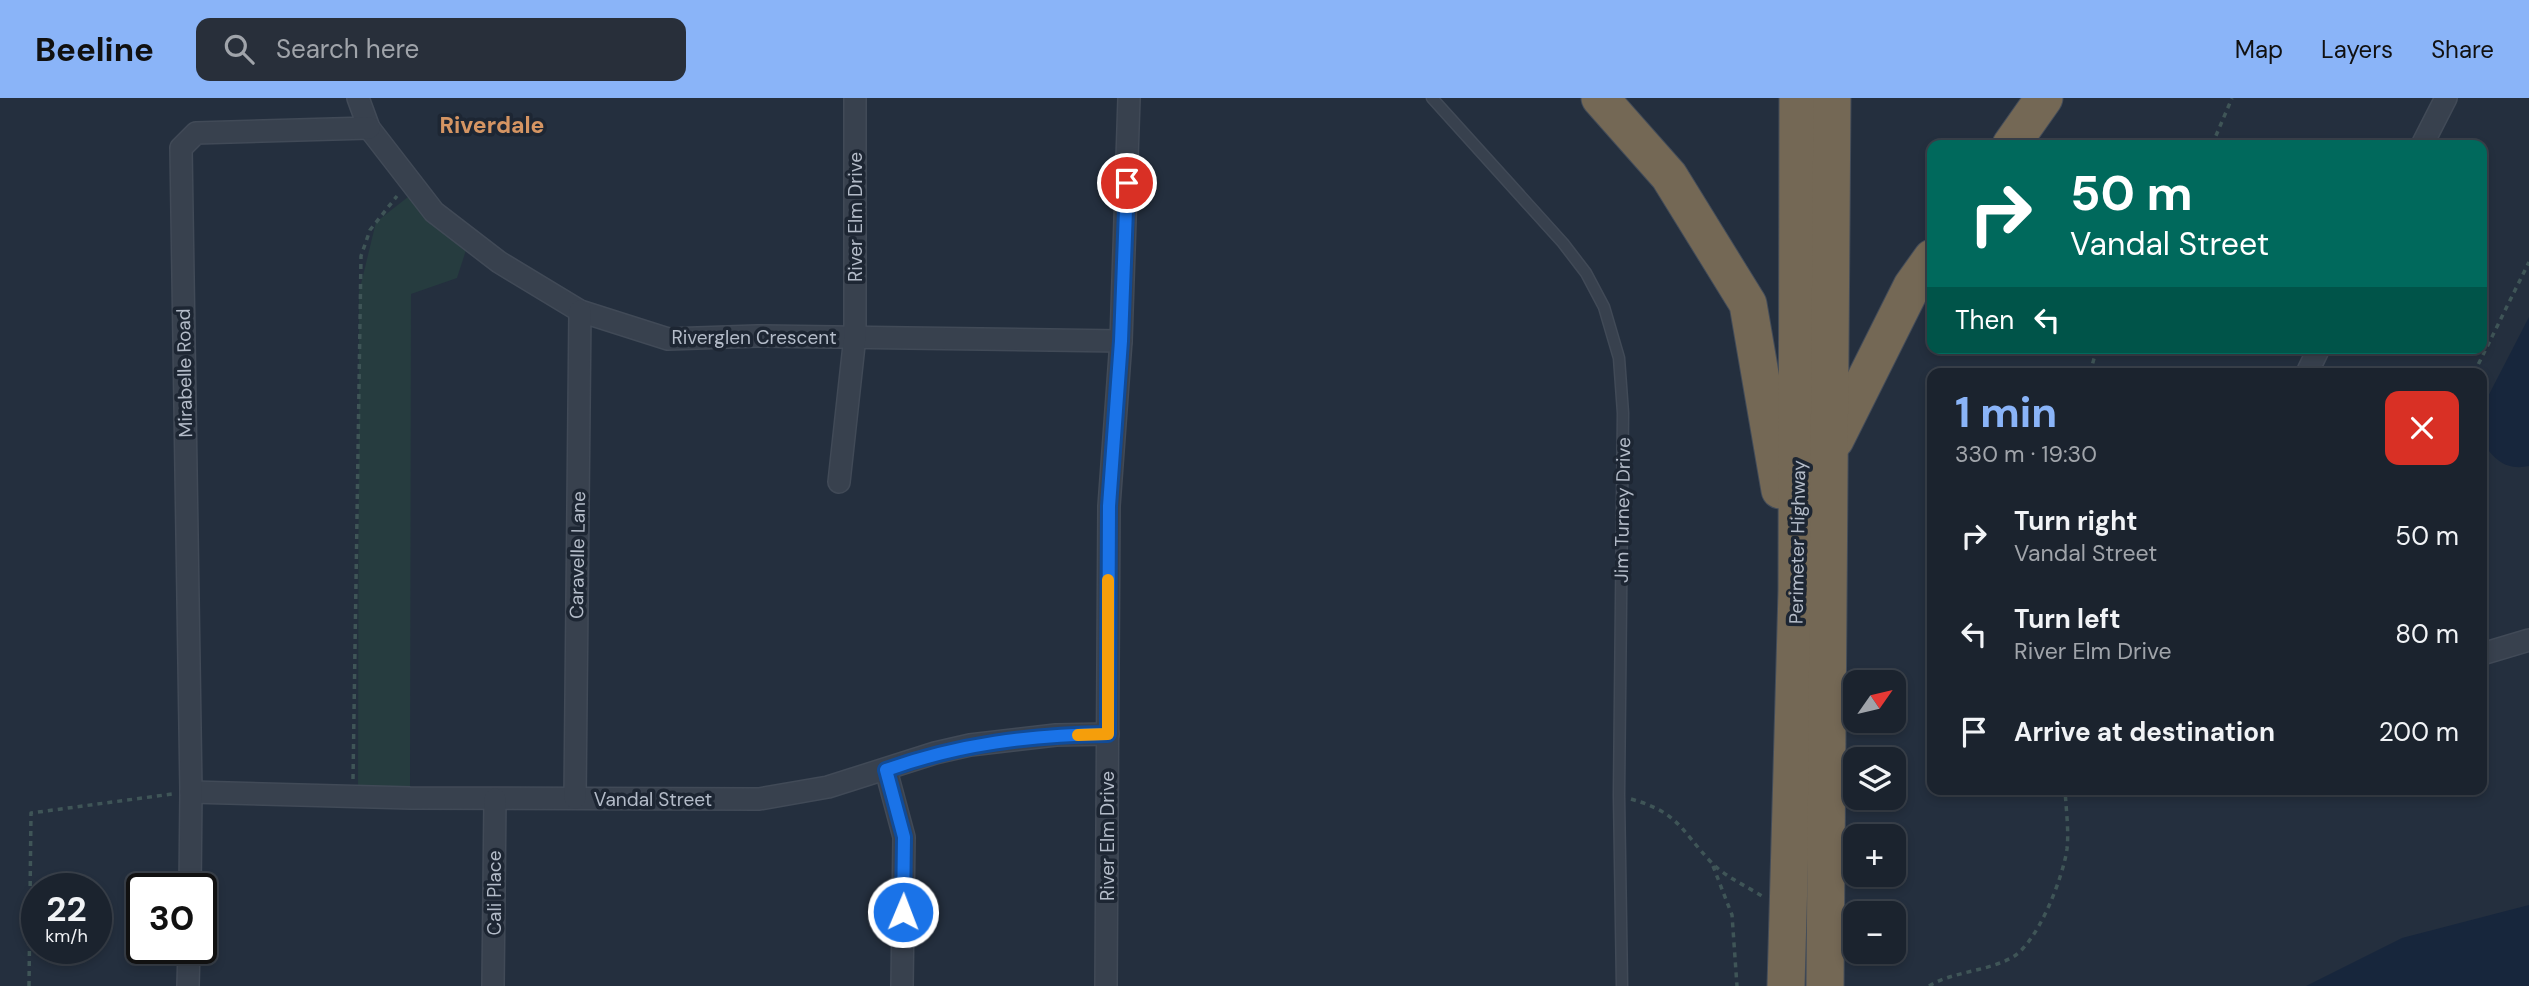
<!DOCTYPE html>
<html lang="en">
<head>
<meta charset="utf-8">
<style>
  body { margin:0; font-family:"DM Sans",sans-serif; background:#282f3a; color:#f1f3f6; height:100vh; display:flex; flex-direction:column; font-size:26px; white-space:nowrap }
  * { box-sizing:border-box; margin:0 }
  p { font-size:23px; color:#a0a4aa }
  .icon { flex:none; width:38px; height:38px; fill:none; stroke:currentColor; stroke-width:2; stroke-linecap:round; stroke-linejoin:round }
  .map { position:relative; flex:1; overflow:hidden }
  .sheet { position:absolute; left:1927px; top:270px; width:560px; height:427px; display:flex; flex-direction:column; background:#1b232e; border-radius:14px; box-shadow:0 4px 10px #0003,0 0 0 2px #39404a }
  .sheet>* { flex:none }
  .banner { position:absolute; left:1927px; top:42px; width:560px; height:214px; border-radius:14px; box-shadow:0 4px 10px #0003,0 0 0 2px #39404a; background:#00695c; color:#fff; overflow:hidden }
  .needle { width:46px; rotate:56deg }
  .tools { position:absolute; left:1843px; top:572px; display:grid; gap:14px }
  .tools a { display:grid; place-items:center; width:63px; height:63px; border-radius:14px; background:#1b232e; box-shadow:0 4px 10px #0003,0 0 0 2px #39404a; font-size:35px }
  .speed { position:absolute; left:21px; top:775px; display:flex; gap:14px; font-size:35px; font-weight:700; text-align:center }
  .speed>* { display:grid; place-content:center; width:91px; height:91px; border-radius:50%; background:#1b232e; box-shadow:0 4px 10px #0003,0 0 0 2px #39404a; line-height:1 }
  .speed small { font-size:18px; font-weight:400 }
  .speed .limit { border:4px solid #111; border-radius:10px; background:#fff; color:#111 }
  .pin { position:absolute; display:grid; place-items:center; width:60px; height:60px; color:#fff; margin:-30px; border:4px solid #fff; border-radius:50%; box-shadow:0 2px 7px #0007 }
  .me { position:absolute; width:77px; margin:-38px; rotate:1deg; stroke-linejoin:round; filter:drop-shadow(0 0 5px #0008) }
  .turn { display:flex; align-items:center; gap:24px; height:147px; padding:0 28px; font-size:32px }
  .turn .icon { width:91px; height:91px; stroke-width:2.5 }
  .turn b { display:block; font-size:49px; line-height:60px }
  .then { display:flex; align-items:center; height:66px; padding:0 28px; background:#0003; gap:14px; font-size:26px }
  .round { display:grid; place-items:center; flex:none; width:74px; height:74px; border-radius:14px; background:#282f3a }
  .overview { display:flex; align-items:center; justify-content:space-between; height:119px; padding:0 28px }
  h1 { font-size:42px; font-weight:700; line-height:52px; color:#8ab4f8 }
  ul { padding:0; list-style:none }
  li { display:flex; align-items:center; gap:21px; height:98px; padding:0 28px }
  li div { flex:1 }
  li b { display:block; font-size:26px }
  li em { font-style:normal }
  header { display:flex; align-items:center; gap:42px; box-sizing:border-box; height:98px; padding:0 35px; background:#8ab4f8; color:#111 }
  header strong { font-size:33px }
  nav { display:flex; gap:38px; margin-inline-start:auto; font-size:24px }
  .search { width:490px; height:63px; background:#282f3a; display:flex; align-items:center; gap:18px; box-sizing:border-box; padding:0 24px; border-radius:14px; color:#a0a4aa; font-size:26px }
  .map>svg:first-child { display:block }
  .green { fill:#263c3f }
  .water { fill:#17263c }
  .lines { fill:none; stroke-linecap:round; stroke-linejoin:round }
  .lane-casing { stroke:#414a57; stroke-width:13 }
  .street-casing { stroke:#414a57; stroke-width:24 }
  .highway-casing { stroke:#434c59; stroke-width:39 }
  .path { stroke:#3f5557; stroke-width:3.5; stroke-dasharray:5 5; stroke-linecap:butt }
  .lane { stroke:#38414e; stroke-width:10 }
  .street { stroke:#38414e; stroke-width:21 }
  .highway { stroke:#746855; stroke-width:37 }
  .route-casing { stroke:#114b97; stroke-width:18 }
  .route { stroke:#1a73e8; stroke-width:12 }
  .slow { stroke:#f59e0b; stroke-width:12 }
  .labels { text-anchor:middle; stroke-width:7; stroke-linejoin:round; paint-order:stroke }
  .street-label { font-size:19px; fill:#b4bcc9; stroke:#1d2633 }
  .quarter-label { font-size:23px; font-weight:bold; fill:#d59563; stroke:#1d2633 }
</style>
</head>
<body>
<header>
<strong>Beeline</strong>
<div class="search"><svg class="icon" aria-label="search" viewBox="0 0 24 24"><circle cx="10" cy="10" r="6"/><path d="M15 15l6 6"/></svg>Search here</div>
<nav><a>Map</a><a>Layers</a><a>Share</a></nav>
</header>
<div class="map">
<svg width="2529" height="888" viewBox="0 0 2529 888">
  <rect width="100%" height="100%" fill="#242f3e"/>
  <!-- green -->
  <path class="green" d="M408,99L467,149L457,180L411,196L410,700L358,693L359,194L376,124Z"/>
  <!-- water -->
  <g class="water">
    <path d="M2529,219V368C2506,373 2493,361 2482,343V310Z"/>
    <path d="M2529,807V888H2306L2402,840Z"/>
  </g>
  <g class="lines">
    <defs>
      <path id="lane" d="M1432,0L1563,145L1586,175L1604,209L1619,260L1623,315L1619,697L1622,888"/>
      <g id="street">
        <path d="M358,0L369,30L434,114L499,164L580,213L668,241L757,238L1121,243"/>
        <path d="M2422,47L2446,0"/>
        <path d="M2307,275L2319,250"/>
        <path d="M839,384L855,238V0"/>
        <path d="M2482,556L2529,542"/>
        <path d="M886,672L904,739L902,888"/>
        <path d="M191,694L410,700L759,701L828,689L935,655L970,647L1056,637L1108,636"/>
        <path d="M575,700L580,213"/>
        <path d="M190,791L191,694L181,50L196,35L369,30"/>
        <path d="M188,888L189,850"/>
        <path d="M493,888L495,701"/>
        <path d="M1106,888L1109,408L1121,243L1129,0"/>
      </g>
      <g id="highway">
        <path d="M1600,0L1669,78L1748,206L1780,392"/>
        <path d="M2011,47L2044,0"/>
        <path d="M1835,342L1912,188L1932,160"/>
        <path d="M1786,888L1797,493L1798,0"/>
        <path d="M1825,888L1832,0"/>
      </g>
    </defs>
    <!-- lane casing -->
    <use href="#lane" class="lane-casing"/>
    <!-- street casing -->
    <use href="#street" class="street-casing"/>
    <!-- highway casing -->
    <use href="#highway" class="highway-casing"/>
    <!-- path -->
    <g class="path">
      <path d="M2212,47L2232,0"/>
      <path d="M2090,275L2097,250"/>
      <path d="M2474,275L2529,164"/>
      <path d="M353,681L361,158L370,132L397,98"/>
      <path d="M1631,701C1679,715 1679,730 1711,764C1724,778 1746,788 1762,798"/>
      <path d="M1713,768L1732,817L1737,888"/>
      <path d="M29,888L31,715L172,696"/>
      <path d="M1929,888C1954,873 1985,874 2011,860C2037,847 2063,780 2067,751C2069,732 2066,711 2065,691"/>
    </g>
    <!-- lane -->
    <use href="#lane" class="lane"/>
    <!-- street -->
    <use href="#street" class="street"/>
    <!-- highway -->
    <use href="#highway" class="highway"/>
  </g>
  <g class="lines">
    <defs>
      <path id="route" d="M903,814L904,739L886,672C958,646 1031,637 1108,636L1109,408L1121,243L1127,85"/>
    </defs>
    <!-- route casing -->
    <use href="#route" class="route-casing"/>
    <!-- route -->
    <use href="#route" class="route"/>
    <!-- slow -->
    <path class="slow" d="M1078,637L1108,636V482"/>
  </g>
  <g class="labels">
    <!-- street labels -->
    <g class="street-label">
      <text transform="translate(855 119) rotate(-90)" y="7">River Elm Drive</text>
      <text x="754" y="246">Riverglen Crescent</text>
      <text transform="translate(184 275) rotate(-91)" y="7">Mirabelle Road</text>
      <text transform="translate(1622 412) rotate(-89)" y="7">Jim Turney Drive</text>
      <text transform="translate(1797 444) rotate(-89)" y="7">Perimeter Highway</text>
      <text transform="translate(577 457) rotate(-89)" y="7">Caravelle Lane</text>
      <text x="653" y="708">Vandal Street</text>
      <text transform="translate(1107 738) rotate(-90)" y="7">River Elm Drive</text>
      <text transform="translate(494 795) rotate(-90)" y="7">Cali Place</text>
    </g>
    <!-- quarter labels -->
    <g class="quarter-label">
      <text x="492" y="35">Riverdale</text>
    </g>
  </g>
</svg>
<div class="tools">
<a><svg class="needle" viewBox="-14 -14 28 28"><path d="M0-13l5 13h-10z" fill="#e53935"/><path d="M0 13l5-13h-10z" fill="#a0a4aa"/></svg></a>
<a><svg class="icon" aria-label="layers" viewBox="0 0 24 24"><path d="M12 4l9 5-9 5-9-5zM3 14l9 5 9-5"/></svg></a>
<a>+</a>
<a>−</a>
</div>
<div class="speed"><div>22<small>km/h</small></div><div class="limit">30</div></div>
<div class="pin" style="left:1127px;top:85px;background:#d93025"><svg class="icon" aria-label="arrive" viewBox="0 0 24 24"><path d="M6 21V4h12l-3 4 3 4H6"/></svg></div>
<svg class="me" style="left:903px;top:814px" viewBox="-20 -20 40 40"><circle r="17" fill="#1a73e8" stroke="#fff" stroke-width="3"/><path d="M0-11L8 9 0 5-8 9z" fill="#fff"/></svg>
<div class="banner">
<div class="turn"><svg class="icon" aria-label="right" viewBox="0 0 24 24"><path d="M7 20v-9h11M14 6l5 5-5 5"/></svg><div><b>50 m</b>Vandal Street</div></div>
<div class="then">Then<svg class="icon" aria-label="left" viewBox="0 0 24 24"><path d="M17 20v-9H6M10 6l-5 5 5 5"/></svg></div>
</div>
<section class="sheet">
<div class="overview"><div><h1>1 min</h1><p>330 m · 19:30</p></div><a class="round" style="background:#d93025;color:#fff"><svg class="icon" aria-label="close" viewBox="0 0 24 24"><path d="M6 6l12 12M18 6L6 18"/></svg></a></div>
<ul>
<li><svg class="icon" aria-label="right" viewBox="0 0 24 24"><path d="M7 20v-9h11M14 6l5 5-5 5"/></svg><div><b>Turn right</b><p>Vandal Street</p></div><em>50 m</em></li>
<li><svg class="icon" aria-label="left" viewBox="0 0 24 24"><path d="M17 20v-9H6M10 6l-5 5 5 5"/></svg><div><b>Turn left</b><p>River Elm Drive</p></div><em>80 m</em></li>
<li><svg class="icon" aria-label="arrive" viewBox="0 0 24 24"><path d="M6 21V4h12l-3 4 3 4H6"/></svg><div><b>Arrive at destination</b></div><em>200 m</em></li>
</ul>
</section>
</div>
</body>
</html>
